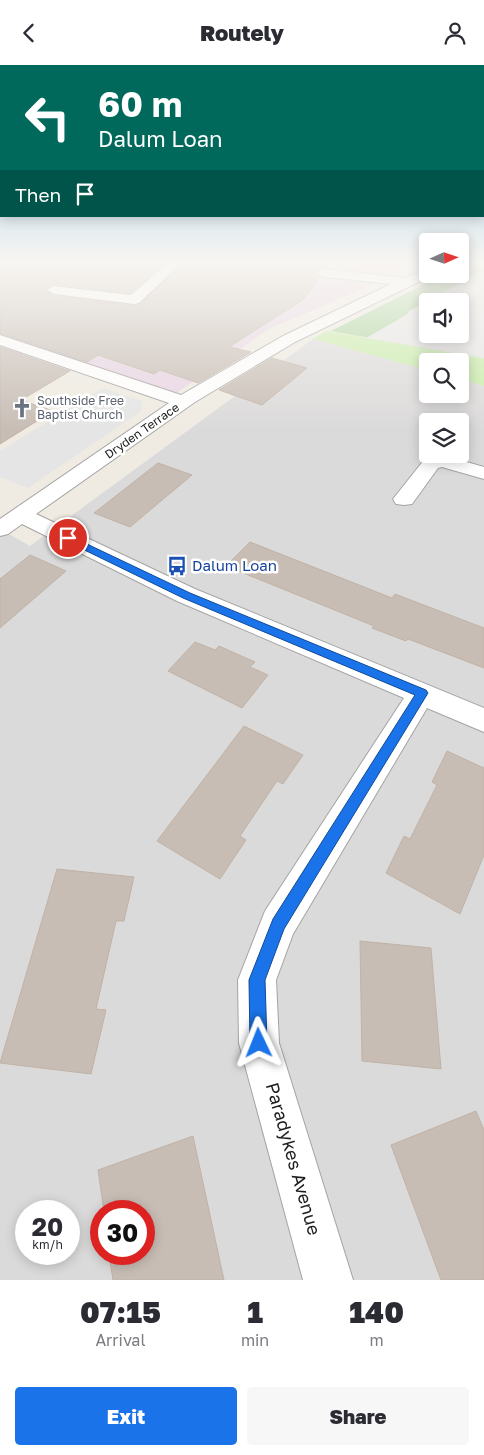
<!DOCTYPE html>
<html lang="en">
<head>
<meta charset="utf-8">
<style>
  body { margin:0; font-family:"Golos Text",sans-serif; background:#f7f7f7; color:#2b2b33; height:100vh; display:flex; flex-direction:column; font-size:19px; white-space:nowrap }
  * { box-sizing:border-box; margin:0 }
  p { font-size:16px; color:#7c7c81 }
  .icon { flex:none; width:28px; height:28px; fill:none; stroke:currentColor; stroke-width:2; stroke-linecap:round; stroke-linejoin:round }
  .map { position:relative; height:1215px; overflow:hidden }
  .sheet { display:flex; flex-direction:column; background:#fff; flex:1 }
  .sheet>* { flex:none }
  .hud { position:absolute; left:0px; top:0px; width:485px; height:152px; box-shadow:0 2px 12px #0003; background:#00695c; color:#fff; overflow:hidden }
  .needle { width:32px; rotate:87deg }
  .fabs { position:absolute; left:419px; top:168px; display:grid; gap:10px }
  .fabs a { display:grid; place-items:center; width:50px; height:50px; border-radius:5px; background:#fff; box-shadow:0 2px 12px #0003; font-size:25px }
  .speed { position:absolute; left:15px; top:1135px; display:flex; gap:10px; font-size:25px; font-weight:700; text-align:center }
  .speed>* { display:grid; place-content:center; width:65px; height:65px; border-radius:50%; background:#fff; box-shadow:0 2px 12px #0003; line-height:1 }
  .speed small { font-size:12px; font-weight:400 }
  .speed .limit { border:8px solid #d22; background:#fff; color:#111 }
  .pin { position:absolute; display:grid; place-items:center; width:42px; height:42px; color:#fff; margin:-21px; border:2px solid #fff; border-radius:50%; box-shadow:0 1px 5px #0007 }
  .me { position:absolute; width:55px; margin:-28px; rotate:358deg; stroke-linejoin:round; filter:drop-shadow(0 0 4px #0008) }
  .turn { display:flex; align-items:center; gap:18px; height:105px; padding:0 15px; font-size:22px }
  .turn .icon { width:65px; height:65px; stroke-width:2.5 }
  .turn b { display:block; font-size:35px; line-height:42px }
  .then { display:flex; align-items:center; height:48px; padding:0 15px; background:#0003; gap:10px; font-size:19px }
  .eta { display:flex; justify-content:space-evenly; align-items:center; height:85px; text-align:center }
  .eta b { font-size:30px; font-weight:800; line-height:35px }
  .action { display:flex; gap:10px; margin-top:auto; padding:10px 15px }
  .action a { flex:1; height:58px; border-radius:5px; background:#1a73e8; color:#fff; font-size:20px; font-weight:800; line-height:58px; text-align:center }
  .action a+a { background:#f7f7f7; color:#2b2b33 }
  header { display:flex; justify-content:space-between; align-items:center; height:65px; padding:0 15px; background:#fff; font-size:22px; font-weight:800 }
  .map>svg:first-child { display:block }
  .residential { fill:#dbdada; fill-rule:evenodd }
  .industrial { fill:#e8d4e4 }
  .grass { fill:#c6eca5 }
  .forest { fill:#a4d195 }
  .parking { fill:#e5e5e5 }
  .building { fill:#c7bdb5; stroke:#c1b2a4 }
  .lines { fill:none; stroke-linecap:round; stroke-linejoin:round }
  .minor-casing { stroke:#a4a4a4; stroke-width:2 }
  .minor { fill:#fff; fill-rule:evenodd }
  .route { fill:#1a73e8; stroke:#114b97 }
  .labels { text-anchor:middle; stroke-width:5; stroke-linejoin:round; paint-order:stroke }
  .far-worship-label { font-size:12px; fill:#5b616d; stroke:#fff; text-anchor:start }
  .far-street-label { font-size:12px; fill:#1d1d1d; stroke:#fff }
  .transit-label { font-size:15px; fill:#164399; stroke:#fff; text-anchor:start }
  .near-street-label { font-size:18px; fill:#1d1d1d; stroke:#fff }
</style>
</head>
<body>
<header><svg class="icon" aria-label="back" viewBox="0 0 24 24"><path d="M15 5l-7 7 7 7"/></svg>Routely<svg class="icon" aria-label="person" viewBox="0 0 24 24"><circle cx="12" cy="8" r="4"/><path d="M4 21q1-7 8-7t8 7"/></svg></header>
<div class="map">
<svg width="484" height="1215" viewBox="0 0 484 1215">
  <rect width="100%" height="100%" fill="#efebe2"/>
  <!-- residential -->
  <path class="residential" d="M313,274L427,305L428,329H460V314L484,321V1215H0V464L30,481ZM428,356H460V389H428ZM26,1146H69V1189H26ZM101,1146H144V1189H101Z"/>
  <!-- industrial -->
  <path class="industrial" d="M0,196H427L269,264L172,331L31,285L0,301Z"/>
  <!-- grass -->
  <path class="grass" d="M327,266L484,293V321L460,314V296H428L427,305L313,274Z"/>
  <!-- forest -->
  <path class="forest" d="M472,196H484V205L408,247L412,261L425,283L331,266L445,209H460V201Z"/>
  <!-- parking -->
  <g class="parking">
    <path d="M484,206V293L366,273L427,238L428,269H460V236H430Z"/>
    <path d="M103,323L142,336L141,346L28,423L0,412V386Z"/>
  </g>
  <!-- building -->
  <g class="building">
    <path d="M0,196H168L130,228L54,219L45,224L54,231L134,241L140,239L185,196H331L326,202L318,204L316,208L320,211L304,234L229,282L251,287L198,318L160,305L154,309L98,290L87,297L0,268Z"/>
    <path d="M0,282L70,306L21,335L53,346L0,379Z"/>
    <path d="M272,293L307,303L262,340L219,325Z"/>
    <path d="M158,398L192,410L130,462L94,448Z"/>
    <path d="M250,477L392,533L395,529L484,563V603L408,574L406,576L372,563L374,561L226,501Z"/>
    <path d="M30,490L66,506L0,563V514Z"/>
    <path d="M195,577L215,585L219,581L255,597L250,602L268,610L242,643L168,606Z"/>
    <path d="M244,661L303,690L283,719L277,716L240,771L246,775L220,814L157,776Z"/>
    <path d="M447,686L484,703V790L460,849L386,808L404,771L410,774L437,720L432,717Z"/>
    <path d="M57,804L134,812L124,856H116L96,944L106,945L91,1009L0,998Z"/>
    <path d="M360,876L431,883L441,1004L362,996Z"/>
    <path d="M476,1046L484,1065V1215H441L391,1080Z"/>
    <path d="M193,1071L224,1215H113L109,1189H144V1146H104L98,1105Z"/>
  </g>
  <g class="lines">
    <defs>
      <g id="minor">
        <path d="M170,196H183L139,238L134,239L54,229L47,225L54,221L131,230Z"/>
        <path d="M428,203V209L433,210L295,277L195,337L36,449L195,524L484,643V667L427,643L293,869L276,915L279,978L353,1215H303L239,978L238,915L265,846L404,633L177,536L22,459L8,469L0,471V454L169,338L0,280V270L181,330L283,271L391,219L325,212L318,208L320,205L325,204L405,213Z"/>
        <path d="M442,390L484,402V414L442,402L438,403L412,439L404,440L396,439L393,434L424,395Z"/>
      </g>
    </defs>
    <!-- minor casing -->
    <use href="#minor" class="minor-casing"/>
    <!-- minor -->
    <use href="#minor" class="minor"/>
  </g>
  <!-- sky -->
  <linearGradient id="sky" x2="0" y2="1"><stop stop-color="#8bbfe4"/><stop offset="0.54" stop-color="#f8f6f2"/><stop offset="1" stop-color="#f8f6f2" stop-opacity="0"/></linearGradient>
  <rect width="484" height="366" fill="url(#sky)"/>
  <!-- route -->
  <path class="route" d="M68,470L190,528L426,625L428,628L284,864L265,915L267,978L265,984L259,986L253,984L250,978L249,915L273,854L415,630L183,533L64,475V471Z"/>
  <!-- icons -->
  <defs>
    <symbol id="church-bare" viewBox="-9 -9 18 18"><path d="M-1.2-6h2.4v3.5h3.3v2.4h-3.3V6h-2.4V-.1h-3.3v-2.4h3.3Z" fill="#6b7280" stroke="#fff" stroke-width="2.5" paint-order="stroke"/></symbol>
    <symbol id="bus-bare" viewBox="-9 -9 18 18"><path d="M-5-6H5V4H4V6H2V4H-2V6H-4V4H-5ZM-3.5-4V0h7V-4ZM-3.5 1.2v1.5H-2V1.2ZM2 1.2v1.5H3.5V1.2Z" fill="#1a4fb4" stroke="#fff" stroke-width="2.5" paint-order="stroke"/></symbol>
  </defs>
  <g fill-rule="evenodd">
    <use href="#church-bare" x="8" y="329" width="28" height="28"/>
    <use href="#bus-bare" x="163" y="487" width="28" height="28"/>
  </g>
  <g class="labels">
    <!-- far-worship labels -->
    <g class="far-worship-label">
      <text x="37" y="340">Southside Free<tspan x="37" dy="14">Baptist Church</tspan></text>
    </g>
    <!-- far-street labels -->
    <g class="far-street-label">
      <text transform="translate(142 366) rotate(-35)" y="4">Dryden Terrace</text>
    </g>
    <!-- transit labels -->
    <g class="transit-label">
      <text x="192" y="506">Dalum Loan</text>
    </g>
    <!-- near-street labels -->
    <g class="near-street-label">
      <text transform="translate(293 1094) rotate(74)" y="6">Paradykes Avenue</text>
    </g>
  </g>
</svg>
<div class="fabs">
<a><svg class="needle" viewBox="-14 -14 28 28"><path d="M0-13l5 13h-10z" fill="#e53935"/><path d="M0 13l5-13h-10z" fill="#7c7c81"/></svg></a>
<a><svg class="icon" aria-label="sound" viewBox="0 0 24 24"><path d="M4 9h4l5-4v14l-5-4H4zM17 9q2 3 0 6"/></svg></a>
<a><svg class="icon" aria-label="search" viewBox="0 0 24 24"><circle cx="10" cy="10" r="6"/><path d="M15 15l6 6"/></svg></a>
<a><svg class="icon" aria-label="layers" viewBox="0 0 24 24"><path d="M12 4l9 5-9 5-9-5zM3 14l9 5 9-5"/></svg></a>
</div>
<div class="speed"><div>20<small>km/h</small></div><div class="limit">30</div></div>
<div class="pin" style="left:68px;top:473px;background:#d93025"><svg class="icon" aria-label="arrive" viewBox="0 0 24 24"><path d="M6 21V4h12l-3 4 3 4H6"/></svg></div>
<svg class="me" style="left:259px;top:978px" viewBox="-20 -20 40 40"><path d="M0-17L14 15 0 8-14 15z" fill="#1a73e8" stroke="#fff" stroke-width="4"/></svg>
<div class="hud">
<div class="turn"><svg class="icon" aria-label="left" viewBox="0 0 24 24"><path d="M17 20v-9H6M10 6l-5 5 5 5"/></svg><div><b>60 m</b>Dalum Loan</div></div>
<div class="then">Then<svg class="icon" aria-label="arrive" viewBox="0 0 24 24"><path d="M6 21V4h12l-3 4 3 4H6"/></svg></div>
</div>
</div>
<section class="sheet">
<div class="eta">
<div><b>07:15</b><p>Arrival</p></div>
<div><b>1</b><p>min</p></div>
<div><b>140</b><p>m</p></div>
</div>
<div class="action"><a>Exit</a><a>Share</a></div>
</section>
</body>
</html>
